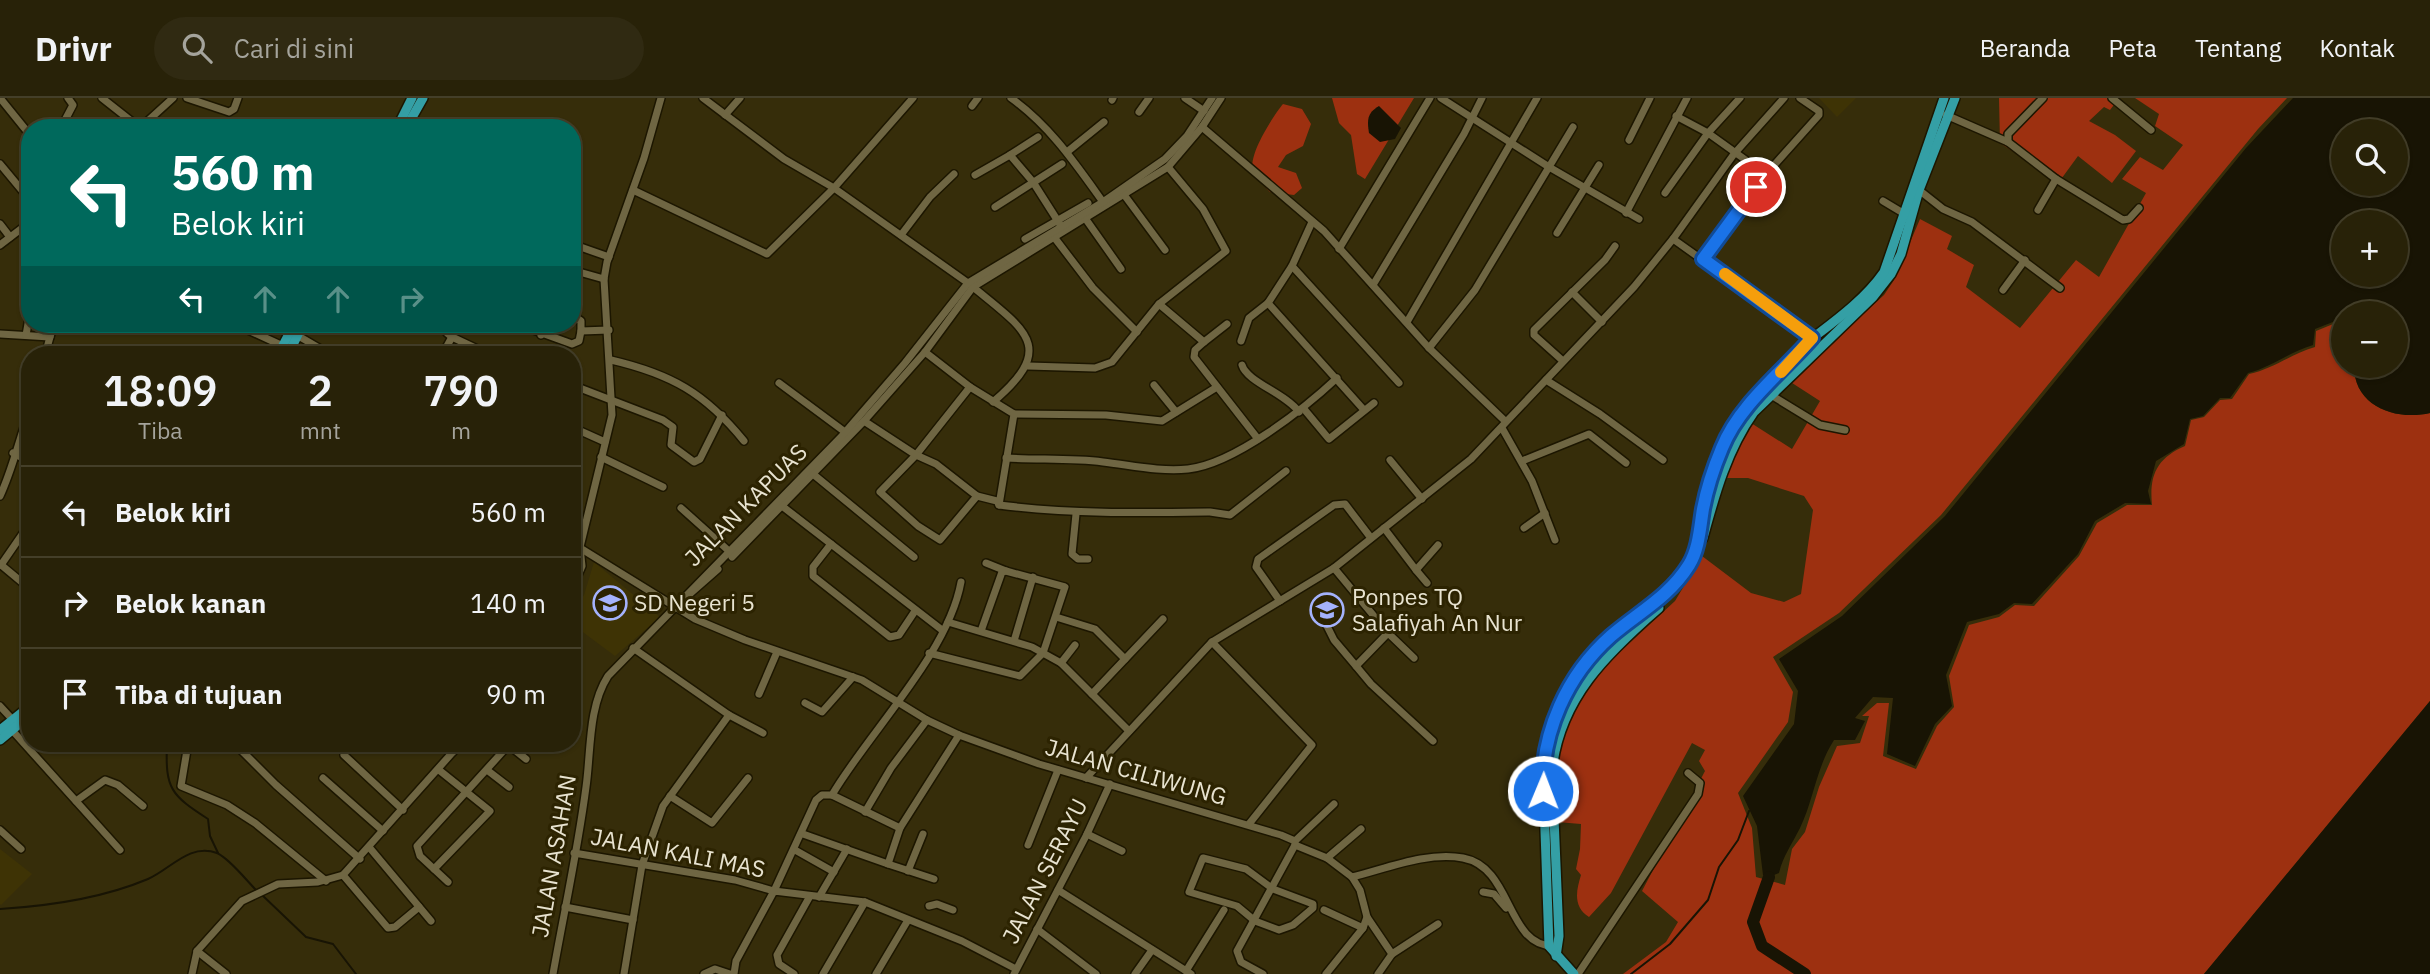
<!DOCTYPE html>
<html lang="id">
<head>
<meta charset="utf-8">
<style>
  body { margin:0; font-family:"IBM Plex Sans",sans-serif; background:#302a12; color:#f1f3f6; height:100vh; display:flex; flex-direction:column; font-size:26px; white-space:nowrap }
  * { box-sizing:border-box; margin:0 }
  p { font-size:23px; color:#a5a49c }
  .icon { flex:none; width:38px; height:38px; fill:none; stroke:currentColor; stroke-width:2; stroke-linecap:round; stroke-linejoin:round }
  .map { position:relative; flex:1; overflow:hidden }
  .details { position:absolute; left:21px; top:248px; width:560px; height:406px; display:flex; flex-direction:column; background:#282208; border-radius:28px; box-shadow:0 2px 5px #0004,0 0 0 2px #443f29 }
  .details>* { flex:none }
  .hud { position:absolute; left:21px; top:21px; width:560px; height:214px; border-radius:28px; box-shadow:0 2px 5px #0004,0 0 0 2px #443f29; background:#00695c; color:#fff; overflow:hidden }
  .tools { position:absolute; left:2331px; top:21px; display:grid; gap:14px }
  .tools a { display:grid; place-items:center; width:77px; height:77px; border-radius:50%; background:#282208; box-shadow:0 2px 5px #0004,0 0 0 2px #443f29; font-size:35px }
  .pin { position:absolute; display:grid; place-items:center; width:60px; height:60px; color:#fff; margin:-30px; border:4px solid #fff; border-radius:50%; box-shadow:0 2px 7px #0007 }
  .me { position:absolute; width:77px; margin:-38px; rotate:1deg; stroke-linejoin:round; filter:drop-shadow(0 0 5px #0008) }
  .turn { display:flex; align-items:center; gap:24px; height:147px; padding:0 35px; font-size:32px }
  .turn .icon { width:91px; height:91px; stroke-width:2.5 }
  .turn b { display:block; font-size:49px; line-height:60px }
  .lanes { display:flex; align-items:center; height:66px; padding:0 35px; background:#0003; justify-content:center; gap:35px; direction:ltr }
  .lanes .off { opacity:.35 }
  .eta { display:flex; justify-content:space-evenly; align-items:center; height:119px; text-align:center }
  .eta b { font-size:42px; font-weight:600; line-height:49px }
  ul { padding:0; list-style:none }
  li { display:flex; align-items:center; gap:21px; height:91px; padding:0 35px; border-top:2px solid #443f29 }
  li div { flex:1 }
  li b { display:block; font-size:26px }
  li em { font-style:normal }
  header { display:flex; align-items:center; gap:42px; box-sizing:border-box; height:98px; padding:0 35px; background:#282208; border-bottom:2px solid #443f29 }
  header strong { font-size:33px }
  nav { display:flex; gap:38px; margin-inline-start:auto; font-size:24px }
  .search { width:490px; height:63px; background:#302a12; display:flex; align-items:center; gap:18px; box-sizing:border-box; padding:0 24px; border-radius:38px; color:#a5a49c; font-size:26px }
  .map>svg:first-child { display:block }
  .built { fill:#3e3305 }
  .forest { fill:#9d3010 }
  .water { fill:#181404; fill-rule:evenodd }
  .lines { fill:none; stroke-linecap:round; stroke-linejoin:round }
  .stream { stroke:#181404; stroke-width:2 }
  .river { stroke:#181404; stroke-width:12 }
  .minor-casing { stroke:#1c1600; stroke-width:10 }
  .major-casing { stroke:#1c1600; stroke-width:12 }
  .minor { stroke:#6f6643; stroke-width:7 }
  .major { stroke:#349fa5; stroke-width:9 }
  .route-casing { stroke:#114b97; stroke-width:18 }
  .route { stroke:#1a73e8; stroke-width:12 }
  .slow { stroke:#f59e0b; stroke-width:12 }
  .labels { text-anchor:middle; stroke-width:6; stroke-linejoin:round; paint-order:stroke }
  .street-label { font-size:23px; fill:#e8e3d0; stroke:#2c2301 }
  .poi-label { font-size:23px; fill:#e8e3d0; stroke:#2c2301; text-anchor:start }
</style>
</head>
<body>
<header>
<strong>Drivr</strong>
<div class="search"><svg class="icon" aria-label="search" viewBox="0 0 24 24"><circle cx="10" cy="10" r="6"/><path d="M15 15l6 6"/></svg>Cari di sini</div>
<nav><a>Beranda</a><a>Peta</a><a>Tentang</a><a>Kontak</a></nav>
</header>
<div class="map">
<svg width="2430" height="876" viewBox="0 0 2430 876">
  <rect width="100%" height="100%" fill="#362d0a"/>
  <!-- built -->
  <g class="built">
    <path d="M1819,0H1856L1837,19Z"/>
    <path d="M594,464L660,519L615,558L572,526V513L584,497Z"/>
    <path d="M0,751L32,776L1,807L0,806Z"/>
  </g>
  <!-- forest -->
  <g class="forest">
    <path d="M1332,0H1414L1365,81L1357,76L1351,37L1339,25Z"/>
    <path d="M1999,0H2119L2110,12L2104,9L2089,23L2115,37L2136,53L2112,85L2078,58L2059,84L2000,45Z"/>
    <path d="M2135,0H2287L2258,31L1941,417L1839,515L1773,559L1793,594L1788,624L1738,695L1752,730L1756,779L1785,787L1792,751L1805,734L1819,689L1837,648L1860,645L1869,618H1862L1877,605H1889L1883,658L1916,671L1937,628L1954,609L1949,578L1969,527L1999,519L2015,507L2034,508L2079,458L2097,425L2127,407H2152C2149,377 2157,360 2185,348L2191,322L2204,319L2220,302L2232,301L2249,276C2273,271 2291,256 2315,249L2316,233L2343,222V268H2354C2354,308 2395,323 2430,315V603L2204,876H1623L1666,844L1678,824L1642,793L1705,673L1699,663L1705,652L1692,645L1611,795L1589,819C1573,809 1576,793 1581,777L1576,771L1580,751L1581,726L1557,724L1552,673L1572,612L1595,577L1675,503L1702,458L1751,495L1784,504L1801,496L1813,412L1804,398L1748,380H1724L1735,352L1751,325L1792,351L1820,303L1789,283L1884,197L1894,182L1920,121L1952,138L1947,151L1974,167L1966,189L2020,230L2076,162L2099,179L2146,95L2122,81L2140,59L2163,72L2183,47L2155,28L2159,16Z"/>
    <path d="M1283,6L1302,11L1311,26L1303,48L1286,57L1278,69L1296,75L1302,90L1294,97L1270,94C1265,88 1255,80 1253,72C1248,57 1273,18 1283,6Z"/>
  </g>
  <!-- water -->
  <g class="water">
    <path d="M2293,0H2430V315C2395,323 2354,308 2354,268H2396V215H2343V220L2315,231L2313,247C2289,254 2272,269 2248,275L2230,300H2220L2203,318L2190,321L2184,346L2156,363L2148,393L2151,406L2125,405L2095,423L2078,456L2032,506L2014,505L1999,516L1967,524L1946,577L1952,608L1935,626L1915,668L1887,656L1893,600L1873,599L1855,620L1865,623L1855,642H1834C1816,670 1814,701 1800,730C1792,746 1783,758 1779,775L1769,779L1763,777L1757,728L1743,698L1794,626L1798,593L1779,561L1842,518L1945,418L2246,50ZM2343,33H2396V86H2343ZM2396,124V177H2343V124Z"/>
    <path d="M1379,8L1401,30L1395,41L1380,44L1369,35C1367,22 1367,15 1379,8Z"/>
    <path d="M2430,603V876H2204Z"/>
  </g>
  <g class="lines">
    <!-- stream -->
    <g class="stream">
      <path d="M167,646C165,691 171,697 208,721L210,738L218,755"/>
      <path d="M261,796L306,839L333,846L356,876"/>
      <path d="M0,811C49,808 103,800 148,781C171,771 189,745 217,755C230,761 246,782 256,792"/>
      <path d="M1631,876L1670,846L1708,802L1719,769L1738,742L1749,713"/>
    </g>
    <!-- river -->
    <path class="river" d="M1769,779L1753,824L1762,848L1805,876"/>
    <defs>
      <g id="minor">
        <path d="M0,0L30,37"/>
        <path d="M68,0L73,7L64,24L71,30"/>
        <path d="M102,0L140,30"/>
        <path d="M187,0L229,14L234,11L238,0"/>
        <path d="M703,0L784,61L834,90L968,185"/>
        <path d="M1011,0C1050,28 1075,65 1103,104"/>
        <path d="M1185,0L1204,13"/>
        <path d="M2112,0L2151,32"/>
        <path d="M1112,2L1113,0"/>
        <path d="M972,8L978,0"/>
        <path d="M1139,14L1149,0"/>
        <path d="M725,17L740,0"/>
        <path d="M1946,17L2008,44L2056,81L2123,122L2129,121L2139,110"/>
        <path d="M1676,18L1708,35L1761,73L1768,74"/>
        <path d="M1202,29L1324,133L1429,250L1504,322"/>
        <path d="M1573,29L1549,69L1639,121"/>
        <path d="M140,30L173,0"/>
        <path d="M1038,39L1010,57L1033,84L1061,128"/>
        <path d="M1629,42L1650,0"/>
        <path d="M2008,44V36L2043,0"/>
        <path d="M1067,54L1104,24"/>
        <path d="M0,66L30,102"/>
        <path d="M975,77L1010,57"/>
        <path d="M633,92L767,156L834,90L913,0"/>
        <path d="M1919,92L1943,111L1972,124L2060,190"/>
        <path d="M1665,95L1708,35L1740,0"/>
        <path d="M1125,98L1165,152"/>
        <path d="M1883,103L1903,115"/>
        <path d="M995,109L1062,66"/>
        <path d="M2038,112L2056,81"/>
        <path d="M1626,115L1687,0"/>
        <path d="M1085,120L1121,171"/>
        <path d="M1312,124L1292,168L1268,205L1364,312"/>
        <path d="M0,126L10,139"/>
        <path d="M1557,135L1599,67"/>
        <path d="M901,137L930,99L954,76"/>
        <path d="M1054,139L1093,190L1137,234"/>
        <path d="M1025,141L1088,105"/>
        <path d="M1673,141L1734,56L1784,0"/>
        <path d="M572,146L609,159"/>
        <path d="M0,147L30,124"/>
        <path d="M1339,151L1430,0"/>
        <path d="M1703,161L1768,74L1819,17V13L1800,0"/>
        <path d="M1292,168L1399,285"/>
        <path d="M572,172L604,181"/>
        <path d="M1373,187L1464,36L1482,0"/>
        <path d="M973,189C1025,232 1058,249 993,304"/>
        <path d="M2003,192L2025,162"/>
        <path d="M1572,194L1602,224"/>
        <path d="M1159,206L1204,244L1195,252L1194,259L1258,341"/>
        <path d="M572,217L581,223V233L609,232"/>
        <path d="M1407,224L1537,0"/>
        <path d="M235,226L283,248"/>
        <path d="M451,226L447,235L452,239L490,257"/>
        <path d="M517,226L572,246L579,243L581,233"/>
        <path d="M0,236L50,239L45,257"/>
        <path d="M295,236L331,257"/>
        <path d="M26,237L30,214"/>
        <path d="M541,237L544,226"/>
        <path d="M50,239L54,226"/>
        <path d="M1241,243L1249,220L1268,205"/>
        <path d="M1204,244L1227,226"/>
        <path d="M1429,250L1475,192L1549,69L1441,0"/>
        <path d="M925,254L970,289L1014,316L999,407"/>
        <path d="M442,257L452,239"/>
        <path d="M611,262C671,276 705,295 744,343"/>
        <path d="M1563,263L1534,237V232L1605,162L1615,148"/>
        <path d="M1242,267C1247,284 1285,295 1299,314"/>
        <path d="M1028,268L1095,270L1112,264L1159,206L1226,153L1203,111L1168,69"/>
        <path d="M1546,282L1600,316L1663,362"/>
        <path d="M779,285L845,334"/>
        <path d="M572,287L663,322L673,329L671,347L694,364L700,361L722,317"/>
        <path d="M1154,287L1176,314"/>
        <path d="M970,289L916,357L880,394L918,428L940,442L977,398"/>
        <path d="M1771,297L1820,327L1845,332"/>
        <path d="M1304,311L1329,341L1374,305"/>
        <path d="M1014,316L1106,317L1162,323L1217,289"/>
        <path d="M864,323L916,357L936,366L977,398L997,403L999,407C1072,416 1137,415 1210,414L1230,417L1286,373"/>
        <path d="M1502,330L1532,383L1555,442"/>
        <path d="M576,331L605,344"/>
        <path d="M13,355L30,364"/>
        <path d="M601,359L663,389"/>
        <path d="M1006,360C1038,362 1071,360 1103,364C1130,367 1160,374 1188,371C1234,366 1304,311 1337,280"/>
        <path d="M1390,362L1422,401"/>
        <path d="M1522,363L1589,336L1626,365"/>
        <path d="M813,376L914,459"/>
        <path d="M0,398C13,370 19,341 30,312"/>
        <path d="M782,408L942,532"/>
        <path d="M681,410L730,454"/>
        <path d="M1076,416L1072,456L1078,461H1088"/>
        <path d="M1384,430L1416,472L1438,447"/>
        <path d="M1524,430L1545,415"/>
        <path d="M572,445L695,521L745,542L862,582L927,622L959,637L1039,666L1281,737L1295,743V747L1327,760L1352,779C1385,771 1428,753 1463,760C1513,769 1506,849 1554,848"/>
        <path d="M831,446L813,469V478L890,539L899,537L915,513"/>
        <path d="M732,459L864,323L925,254L973,189L1168,69L1202,29L1221,0"/>
        <path d="M986,465L1006,473"/>
        <path d="M0,466L30,491"/>
        <path d="M1,467L30,425"/>
        <path d="M1334,470L1388,535L1414,560"/>
        <path d="M1416,472L1427,485"/>
        <path d="M572,491L582,468L580,449L612,317L604,181L607,164L644,60L661,0"/>
        <path d="M1280,503L1256,469L1258,461L1334,407L1345,406L1371,440"/>
        <path d="M677,507L718,471"/>
        <path d="M1056,519L1095,531L1125,561"/>
        <path d="M948,524L1032,549L1061,565L1129,633"/>
        <path d="M1327,528L1334,542L1356,568L1388,535"/>
        <path d="M1014,543L1033,479"/>
        <path d="M1212,544L1334,470L1471,361L1634,189L1673,141L1812,240"/>
        <path d="M633,550L729,617L763,635"/>
        <path d="M929,555L1020,578L1043,555L1065,489L1006,473L1002,474L981,533"/>
        <path d="M1061,565L1075,547"/>
        <path d="M1356,568L1371,586L1433,643"/>
        <path d="M759,596L777,554"/>
        <path d="M1092,596L1163,521"/>
        <path d="M805,605L822,614L853,579"/>
        <path d="M0,608L12,621"/>
        <path d="M11,631L120,752"/>
        <path d="M188,646L181,688L227,707L255,725L326,783"/>
        <path d="M235,646L276,687L360,761"/>
        <path d="M444,646L453,654"/>
        <path d="M344,657L403,712"/>
        <path d="M487,672L509,689"/>
        <path d="M323,680L383,733"/>
        <path d="M1086,680L1212,544L1312,647L1249,726"/>
        <path d="M832,697L900,730"/>
        <path d="M670,698L712,725L748,680"/>
        <path d="M76,703L105,682L118,687L143,708"/>
        <path d="M865,714L891,670L927,622"/>
        <path d="M0,732L21,751"/>
        <path d="M803,736L888,766L900,730L959,637"/>
        <path d="M1087,736L1122,753"/>
        <path d="M1295,743L1334,706"/>
        <path d="M1028,747L1058,672"/>
        <path d="M369,749L431,823"/>
        <path d="M795,752L834,774"/>
        <path d="M574,755L735,782L774,793L816,702L822,697H832C869,634 948,556 961,484"/>
        <path d="M1203,760L1246,771L1273,791L1313,806V810L1293,827L1279,832L1255,823L1237,808L1189,794Z"/>
        <path d="M1327,760L1361,731"/>
        <path d="M888,766L934,781"/>
        <path d="M434,771L490,713L439,672"/>
        <path d="M908,773L923,736"/>
        <path d="M343,777L388,830L395,829L419,809"/>
        <path d="M1352,779L1360,792L1367,819L1392,856L1378,876"/>
        <path d="M448,784L420,758L417,748L506,650L511,649L526,661"/>
        <path d="M1058,792L1191,876"/>
        <path d="M1483,794L1494,796L1506,810"/>
        <path d="M819,799L847,751"/>
        <path d="M929,808L937,806L953,812"/>
        <path d="M565,809L633,822"/>
        <path d="M1324,812L1363,830"/>
        <path d="M1037,831L1096,876"/>
        <path d="M197,853L226,876"/>
        <path d="M1392,856L1438,826"/>
        <path d="M1186,873L1224,812"/>
        <path d="M192,876L197,853L242,803L278,786L318,784L343,777L460,646"/>
        <path d="M553,876C564,814 578,751 586,689C591,654 588,609 608,578L841,339L905,265L968,185L1103,104L1165,61L1187,38L1212,0"/>
        <path d="M624,876L642,767L663,708L729,617"/>
        <path d="M704,876L715,871L730,876"/>
        <path d="M734,876L736,863L774,793L865,804L962,843L1016,871"/>
        <path d="M794,876L779,866L777,857L810,798"/>
        <path d="M823,876L865,804"/>
        <path d="M876,876L908,822"/>
        <path d="M1014,876L1087,736L1110,686"/>
        <path d="M1135,876L1152,852"/>
        <path d="M1263,876L1241,864L1237,853L1295,747"/>
        <path d="M1326,876L1363,830L1367,819"/>
        <path d="M1578,876L1698,696L1700,685L1688,675"/>
      </g>
      <g id="major">
        <path d="M397,30L412,0"/>
        <path d="M406,30L423,0"/>
        <path d="M278,257L294,226"/>
        <path d="M288,257L303,226"/>
        <path d="M1703,440C1715,396 1727,352 1754,314L1873,199L1891,176L1901,156L1919,92L1955,0"/>
        <path d="M0,632L30,608"/>
        <path d="M0,642L30,617"/>
        <path d="M1556,858L1559,838L1552,673C1559,601 1607,555 1659,510"/>
        <path d="M1574,876L1549,848L1543,675C1546,623 1574,569 1613,536C1635,518 1661,506 1678,482C1711,437 1700,375 1732,328C1747,307 1794,254 1814,239C1839,220 1866,200 1884,174L1944,0"/>
      </g>
    </defs>
    <!-- minor casing -->
    <use href="#minor" class="minor-casing"/>
    <!-- major casing -->
    <use href="#major" class="major-casing"/>
    <!-- minor -->
    <use href="#minor" class="minor"/>
    <!-- major -->
    <use href="#major" class="major"/>
  </g>
  <g class="lines">
    <defs>
      <path id="route" d="M1543,693C1541,635 1567,577 1611,538C1639,514 1669,499 1689,467C1699,451 1700,429 1703,411C1707,390 1714,369 1722,350C1739,307 1782,274 1812,240L1703,161L1756,89"/>
    </defs>
    <!-- route casing -->
    <use href="#route" class="route-casing"/>
    <!-- route -->
    <use href="#route" class="route"/>
    <!-- slow -->
    <path class="slow" d="M1725,176L1812,240L1781,274"/>
  </g>
  <!-- icons -->
  <defs>
    <symbol id="school-ring" viewBox="-11 -11 22 22"><circle r="9.5" fill="#2c2301" stroke="#a4b2fc" stroke-width="1.5"/><path d="M0-5L7-2L0 1L-7-2ZM-4 1L0 2.5L4 1V4Q0 6-4 4Z" fill="#a4b2fc"/></symbol>
  </defs>
  <g fill-rule="evenodd">
    <use href="#school-ring" x="591" y="486" width="38" height="38"/>
    <use href="#school-ring" x="1308" y="493" width="38" height="38"/>
  </g>
  <g class="labels">
    <!-- street labels -->
    <g class="street-label">
      <text transform="translate(746 407) rotate(-45)" y="8">JALAN KAPUAS</text>
      <text transform="translate(1136 674) rotate(16)" y="8">JALAN CILIWUNG</text>
      <text transform="translate(678 755) rotate(11)" y="8">JALAN KALI MAS</text>
      <text transform="translate(554 758) rotate(-80)" y="8">JALAN ASAHAN</text>
      <text transform="translate(1045 773) rotate(-63)" y="8">JALAN SERAYU</text>
    </g>
    <!-- poi labels -->
    <g class="poi-label">
      <text x="1352" y="507">Ponpes TQ<tspan x="1352" dy="26">Salafiyah An Nur</tspan></text>
      <text x="634" y="513">SD Negeri 5</text>
    </g>
  </g>
</svg>
<div class="tools">
<a><svg class="icon" aria-label="search" viewBox="0 0 24 24"><circle cx="10" cy="10" r="6"/><path d="M15 15l6 6"/></svg></a>
<a>+</a>
<a>−</a>
</div>
<div class="pin" style="left:1756px;top:89px;background:#d93025"><svg class="icon" aria-label="arrive" viewBox="0 0 24 24"><path d="M6 21V4h12l-3 4 3 4H6"/></svg></div>
<svg class="me" style="left:1543px;top:693px" viewBox="-20 -20 40 40"><circle r="17" fill="#1a73e8" stroke="#fff" stroke-width="3"/><path d="M0-11L8 9 0 5-8 9z" fill="#fff"/></svg>
<div class="hud">
<div class="turn"><svg class="icon" aria-label="left" viewBox="0 0 24 24"><path d="M17 20v-9H6M10 6l-5 5 5 5"/></svg><div><b>560 m</b>Belok kiri</div></div>
<div class="lanes"><svg class="icon" aria-label="left" viewBox="0 0 24 24"><path d="M17 20v-9H6M10 6l-5 5 5 5"/></svg><svg class="icon off" aria-label="ahead" viewBox="0 0 24 24"><path d="M12 20V5M6 11l6-6 6 6"/></svg><svg class="icon off" aria-label="ahead" viewBox="0 0 24 24"><path d="M12 20V5M6 11l6-6 6 6"/></svg><svg class="icon off" aria-label="right" viewBox="0 0 24 24"><path d="M7 20v-9h11M14 6l5 5-5 5"/></svg></div>
</div>
<section class="details">
<div class="eta">
<div><b>18:09</b><p>Tiba</p></div>
<div><b>2</b><p>mnt</p></div>
<div><b>790</b><p>m</p></div>
</div>
<ul>
<li><svg class="icon" aria-label="left" viewBox="0 0 24 24"><path d="M17 20v-9H6M10 6l-5 5 5 5"/></svg><div><b>Belok kiri</b></div><em>560 m</em></li>
<li><svg class="icon" aria-label="right" viewBox="0 0 24 24"><path d="M7 20v-9h11M14 6l5 5-5 5"/></svg><div><b>Belok kanan</b></div><em>140 m</em></li>
<li><svg class="icon" aria-label="arrive" viewBox="0 0 24 24"><path d="M6 21V4h12l-3 4 3 4H6"/></svg><div><b>Tiba di tujuan</b></div><em>90 m</em></li>
</ul>
</section>
</div>
</body>
</html>
